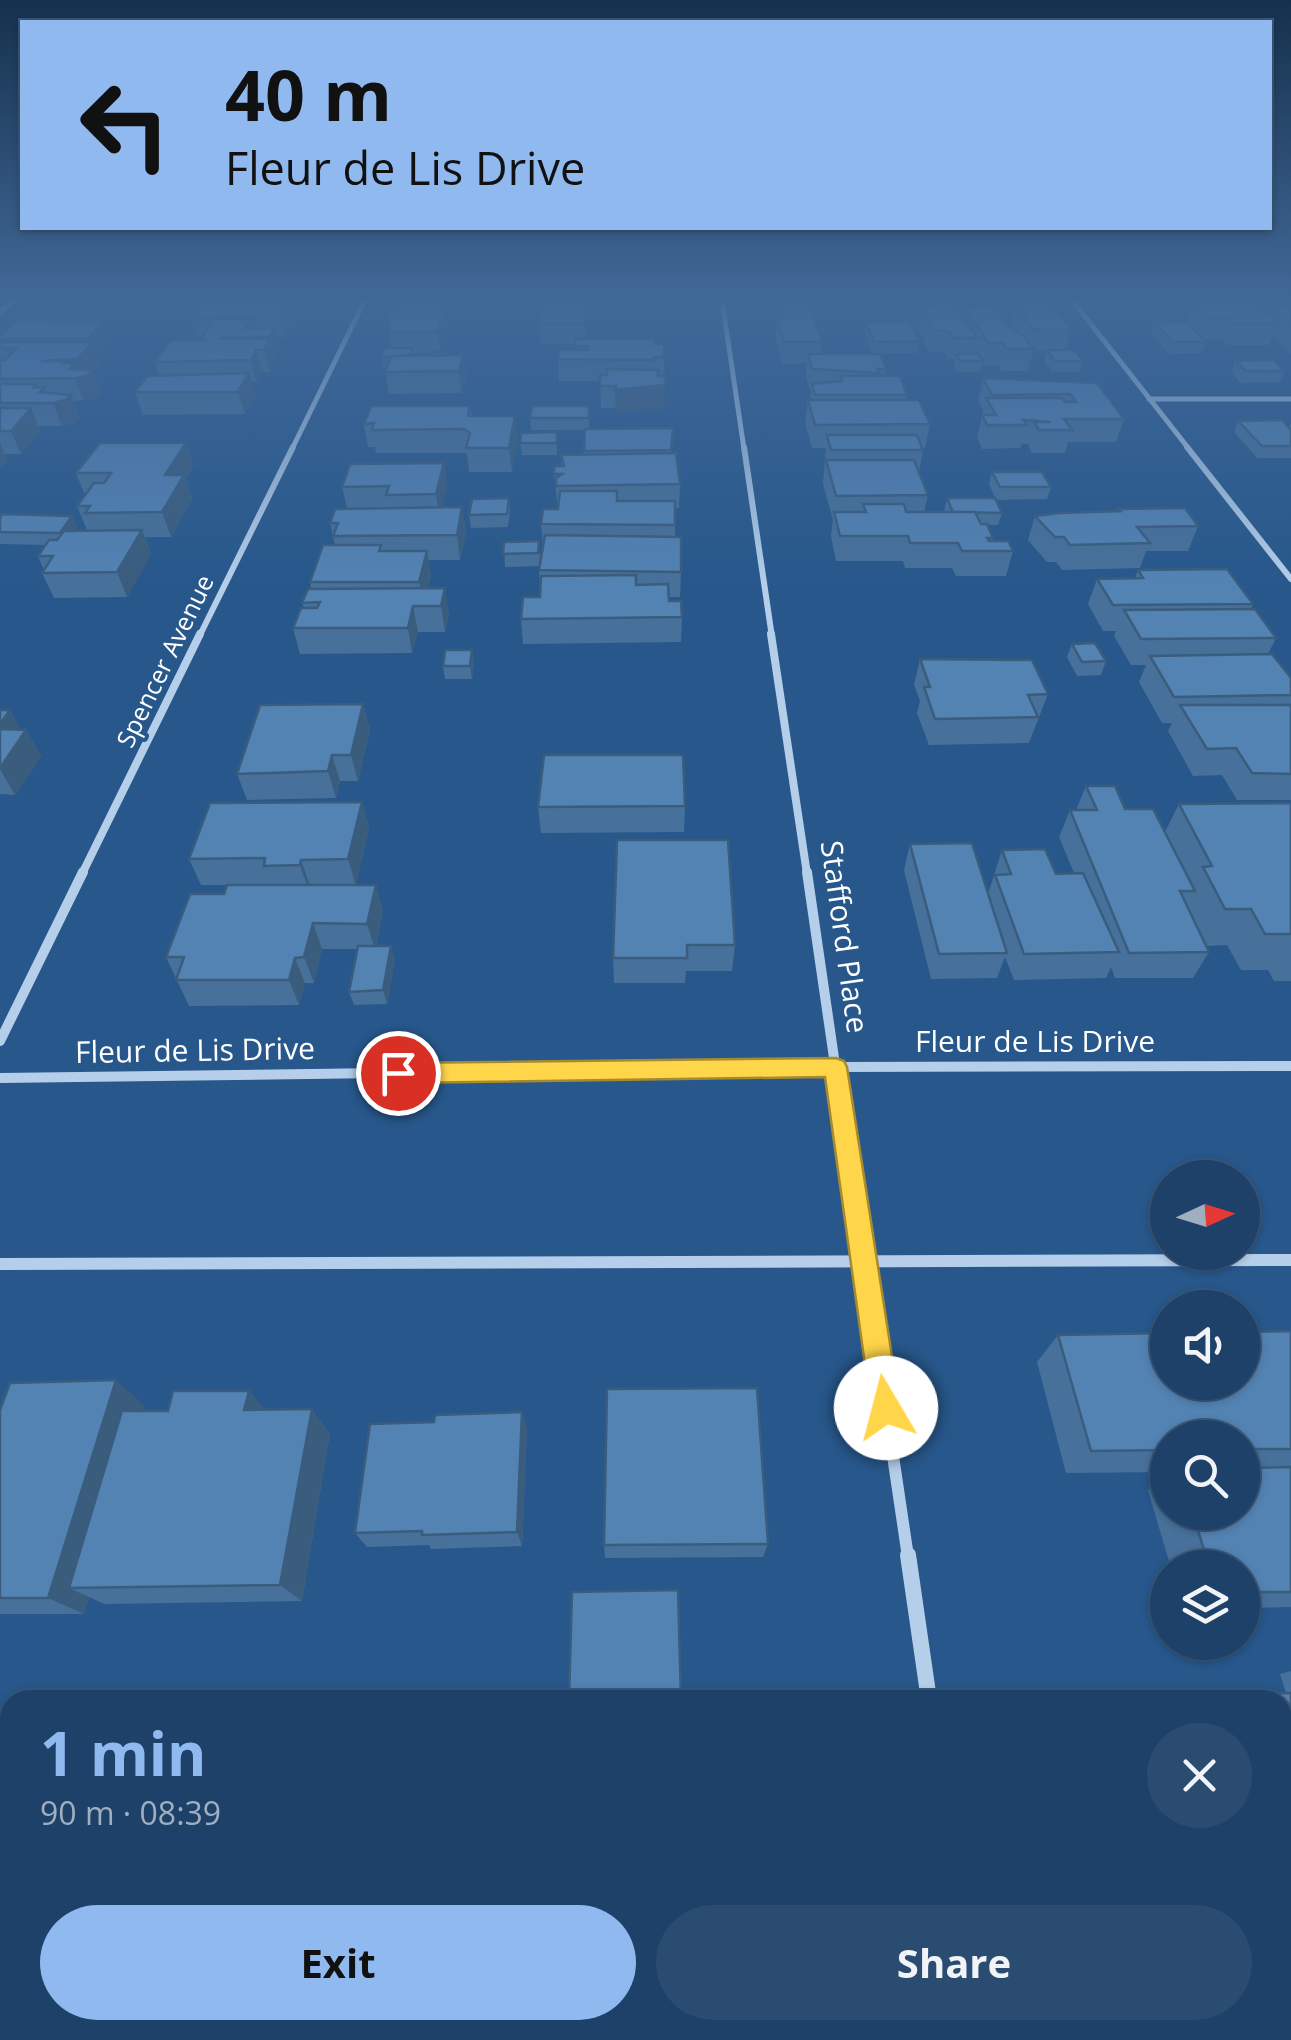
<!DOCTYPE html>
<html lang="en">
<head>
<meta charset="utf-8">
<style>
  body { margin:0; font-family:"Open Sans",sans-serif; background:#2a4c71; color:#f1f3f6; height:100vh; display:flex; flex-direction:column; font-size:38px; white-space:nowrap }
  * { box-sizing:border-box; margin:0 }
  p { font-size:32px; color:#a0afc0 }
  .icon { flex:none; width:55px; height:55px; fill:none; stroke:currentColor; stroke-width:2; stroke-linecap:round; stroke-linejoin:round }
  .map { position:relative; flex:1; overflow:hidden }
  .drawer { position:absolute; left:0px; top:1690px; width:1292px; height:350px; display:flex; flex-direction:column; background:#1d4168; border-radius:30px 30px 0 0; box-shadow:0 2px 8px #0004,0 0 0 2px #3b5a7c }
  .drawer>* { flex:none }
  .banner { position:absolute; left:20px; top:20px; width:1252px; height:210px; border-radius:0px; box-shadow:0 2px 8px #0004,0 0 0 2px #3b5a7c; background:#90b9f0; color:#111; overflow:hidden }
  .needle { width:65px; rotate:86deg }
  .controls { position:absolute; left:1150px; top:1160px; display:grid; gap:20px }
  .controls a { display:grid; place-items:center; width:110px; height:110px; border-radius:50%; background:#1d4168; box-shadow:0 2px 8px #0004,0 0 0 2px #3b5a7c; font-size:50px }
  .pin { position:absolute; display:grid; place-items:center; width:85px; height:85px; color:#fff; margin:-42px; border:5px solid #fff; border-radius:50%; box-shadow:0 2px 10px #0007 }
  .me { position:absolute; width:110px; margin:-55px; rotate:352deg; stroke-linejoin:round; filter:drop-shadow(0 0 8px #0008) }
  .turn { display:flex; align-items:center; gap:35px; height:210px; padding:0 40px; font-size:45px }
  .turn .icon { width:130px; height:130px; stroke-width:2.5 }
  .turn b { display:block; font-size:70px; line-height:85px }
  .round { display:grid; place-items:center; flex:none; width:105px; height:105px; border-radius:52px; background:#2a4c71 }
  .headline { display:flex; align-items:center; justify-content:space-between; height:170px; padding:0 40px }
  h1 { font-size:60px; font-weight:700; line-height:75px; color:#90b9f0 }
  .button { display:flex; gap:20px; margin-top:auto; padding:20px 40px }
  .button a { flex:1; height:115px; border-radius:60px; background:#90b9f0; color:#111; font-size:40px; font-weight:700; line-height:115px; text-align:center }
  .button a+a { background:#2a4c71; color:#f1f3f6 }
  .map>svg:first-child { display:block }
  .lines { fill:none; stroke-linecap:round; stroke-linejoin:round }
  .minor-far5 { stroke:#b5cfea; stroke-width:5 }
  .minor-far4 { stroke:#b5cfea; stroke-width:6 }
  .minor-far3 { stroke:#b5cfea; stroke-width:8 }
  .minor-far2 { stroke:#b5cfea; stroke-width:10 }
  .minor-far1 { stroke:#b5cfea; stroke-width:12 }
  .minor { stroke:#b5cfea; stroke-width:16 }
  .wall { fill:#47719a; fill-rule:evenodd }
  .shaded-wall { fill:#3a5c7d }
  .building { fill:#5383b3; stroke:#3a5c7d; stroke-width:2.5 }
  .route { fill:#ffd54a; stroke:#a68a30; stroke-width:2.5 }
  .labels { text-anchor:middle; stroke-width:8; stroke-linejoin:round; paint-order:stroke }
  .far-street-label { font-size:25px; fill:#fff; stroke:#27578b }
  .street-label { font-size:30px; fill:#fff; stroke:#27578b }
</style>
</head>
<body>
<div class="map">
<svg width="1291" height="2040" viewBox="0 0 1291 2040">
  <rect width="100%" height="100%" fill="#27578b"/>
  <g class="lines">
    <!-- minor-far5 -->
    <g class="minor-far5">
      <path d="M722,300L744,449"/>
      <path d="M849,300H910"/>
      <path d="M1072,300L1189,449"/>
      <path d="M0,312L14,300"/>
      <path d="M1149,399H1291"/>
      <path d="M292,449L365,300"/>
    </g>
    <!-- minor-far4 -->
    <g class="minor-far4">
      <path d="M744,447L772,637"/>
      <path d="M1187,447L1291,579"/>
      <path d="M199,637L293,447"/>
    </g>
    <!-- minor-far3 -->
    <g class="minor-far3">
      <path d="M771,634L807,874"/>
      <path d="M82,874L200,634"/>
    </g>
    <!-- minor-far2 -->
    <g class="minor-far2">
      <path d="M807,872L851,1175"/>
      <path d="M0,1041L83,872"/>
      <path d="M0,1078L835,1067L1291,1066"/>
    </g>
    <!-- minor-far1 -->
    <g class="minor-far1">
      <path d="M851,1173L908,1557"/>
      <path d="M0,1264L1291,1260"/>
    </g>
    <!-- minor -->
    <g class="minor">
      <path d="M908,1555L929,1700"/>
      <path d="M977,2030L979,2040"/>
    </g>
  </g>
  <!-- wall -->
  <g class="wall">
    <path d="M205,300H295L299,317L293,327L288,328L285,337H276L279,349L275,358V360L270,372H262L256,382H251L255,396L245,414L143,415L135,392L159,376L155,362L203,340V338H197L191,317Z"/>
    <path d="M780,302L822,342L820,354L886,369L885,376L907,395L906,400L930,424L925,448H922L923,450L919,472L928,495L924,512H944L947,498L1002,513L998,525H988L993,538L992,541L1013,551L1006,576H956L952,568H905L903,561H836L831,536L833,520L823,484L826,448H812L805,423L808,400H810L811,391H810L806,376L807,363L782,364L775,337Z"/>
    <path d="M586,304V339L664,344L665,408L616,413V408H601L600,381H559L558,359L575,350L576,344H541L539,323Z"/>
    <path d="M1191,304L1267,314L1271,305L1291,307V354L1273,336L1269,345H1227L1222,339H1203L1206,342L1202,353L1169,354L1151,333L1154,322H1185Z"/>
    <path d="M1016,305L1071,330L1066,350L1083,361L1080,372H1052L1044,361L1047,351H1033L1028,371H1001L998,365H985L983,362L980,372H958L954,366L955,359H948L944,352H929L918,327L922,306L962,317L964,307L1013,329L1011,326Z"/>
    <path d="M17,320L110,343L98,357L100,363L93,372L101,392L96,399L73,401L80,418L75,423L62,426H38L40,431L21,454H5L7,460L0,468V336Z"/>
    <path d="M866,322L919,341L917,353H872L865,333Z"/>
    <path d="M451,324L441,352H451L452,355H463L466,377L462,393L389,394L385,372L386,368L384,369L382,357L391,348L389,332ZM413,353H432L431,355H413Z"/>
    <path d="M1235,361L1285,371L1280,382L1241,383L1231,372Z"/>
    <path d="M983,378L1097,383L1124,419L1116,442H1068L1065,453H1032L1028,444H1022L1020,448L982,449L977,438L983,410L978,401Z"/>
    <path d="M470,406L472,416H515L517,439L512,472H469L467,453H376L375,447H368L364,424Z"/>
    <path d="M589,406V429L673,428L672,453L680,484L679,508H675V537L681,572L680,597H669V601L682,617L681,642L523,644L521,619L540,597L539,570L543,548L541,524L558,509L554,474L561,466V455H584L585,430H531L530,418Z"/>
    <path d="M1238,421L1289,428L1291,423V458H1257L1234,432Z"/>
    <path d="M557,432V455H522L520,443Z"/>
    <path d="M186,443L193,466L186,479L192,499L171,537H145L151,555L127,597L54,598L42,573L44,570L38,556L45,545L0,544V518L72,516L77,529L76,530H87L77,506L85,495L76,473Z"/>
    <path d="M444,463L447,487L442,508L462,507L466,532L460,560H428L431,576L428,588L449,613L445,632H418L412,653L300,654L293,628L304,608L302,603L311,589L310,582L335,545L330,523L347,508L342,487Z"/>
    <path d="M992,472L1051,487L1047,499L996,500L989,484Z"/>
    <path d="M509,498L510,511L508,527L471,528L469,515Z"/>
    <path d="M1118,509L1198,526L1188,551H1146L1140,568L1062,570L1056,562H1047L1028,540L1035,516L1117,511Z"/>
    <path d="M504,542L540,554L539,566L505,567Z"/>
    <path d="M1138,570L1253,604L1251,609L1276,638L1268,654L1291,678V800H1237L1222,775L1193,776L1168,731L1172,723H1162L1139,682L1146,665H1131L1114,636L1116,631H1103L1088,604L1097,579L1135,578Z"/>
    <path d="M1072,644L1106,661L1101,675L1077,676L1067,657Z"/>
    <path d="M472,650L474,663L472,679H445L443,666Z"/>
    <path d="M920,659L1048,694L1029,743L929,745L917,713L920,701L914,685Z"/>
    <path d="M363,704L370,730L358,781H340L336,798L247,800L237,774Z"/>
    <path d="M0,710H10L20,730H26L41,756L15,795L0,794Z"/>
    <path d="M1086,786L1165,832L1179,804L1291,803V981H1274L1268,970H1241L1227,945L1206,946L1209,952L1193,978H1115L1111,967L1106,978L1014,980L1005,957L997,978L931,979L904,870L910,844L988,894L1002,850L1056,874L1074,873L1059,837L1070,810H1076Z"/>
    <path d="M362,802L369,828L356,885H376L383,911L376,946H391L395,959L387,1004L354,1005L349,992L357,949H322L314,983H305L299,1005L189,1006L166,957L224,894L271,885H201L189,859Z"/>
    <path d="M685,806L684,832L541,833L538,807Z"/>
    <path d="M617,840L735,945L732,971H686L685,983H614L613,958Z"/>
    <path d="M1291,1331V1607L1242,1608V1568H1171L1148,1490L1168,1476V1512H1242V1438H1168V1472L1066,1473L1037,1362L1058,1335Z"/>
    <path d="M249,1391L265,1410L330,1433L302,1601L104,1604L89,1597L84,1614H0V1410L144,1405L142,1411H168Z"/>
    <path d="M522,1412L527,1430L522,1546L431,1549L429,1545L367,1547L355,1533L434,1422Z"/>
    <path d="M768,1544L763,1557L605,1558L604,1545Z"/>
    <path d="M1291,1671V1842L1286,1693L1280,1674Z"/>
    <path d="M1161,1694L1163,1700H1143Z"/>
    <path d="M1282,1920H1291V2040H1237L1234,2030H1282Z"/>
    <path d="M436,2038L643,2039V2040H434Z"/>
  </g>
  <!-- shaded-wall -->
  <g class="shaded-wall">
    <path d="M293,300H295L299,317L293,327L288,328L285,337L280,316L275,309Z"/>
    <path d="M448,303L451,324L440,353L437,332Z"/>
    <path d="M103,322L110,343L98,357L100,363L93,372L101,392L96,399L84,401L75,378L41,361L90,344L88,339Z"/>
    <path d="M274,328L279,349L275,358L270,337Z"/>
    <path d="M270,339L275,360L270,372L264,350Z"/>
    <path d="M256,350L262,372L256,382L251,360Z"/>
    <path d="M463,355L466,377L462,393L459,371Z"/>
    <path d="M249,373L255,396L245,414L238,392Z"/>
    <path d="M665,385V408L616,413L615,390Z"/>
    <path d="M71,395L80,418L75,423L62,426L53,403Z"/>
    <path d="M31,408L40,431L21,454L11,431Z"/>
    <path d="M515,416L517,439L512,472L509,448Z"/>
    <path d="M0,443L7,460L0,468Z"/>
    <path d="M186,443L193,466L186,479L192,499L171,537L162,512L165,475Z"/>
    <path d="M444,463L447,487L440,519L436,494Z"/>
    <path d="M462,507L466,532L460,560L457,535Z"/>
    <path d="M72,516L77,529L66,546L60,533Z"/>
    <path d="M142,530L151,555L127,597L117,572Z"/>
    <path d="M427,551L431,576L424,607L419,582Z"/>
    <path d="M445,588L449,613L445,632L441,606Z"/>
    <path d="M413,606L418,632L412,653L408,628Z"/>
    <path d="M472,650L474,663L472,679L470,666Z"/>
    <path d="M363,704L370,730L358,781L351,755Z"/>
    <path d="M10,710L23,735L26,730L41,756L15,795L0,769V724Z"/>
    <path d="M332,755L340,781L336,798L328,771Z"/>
    <path d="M362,802L369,828L356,886L348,859Z"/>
    <path d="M301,860L310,886L309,891L300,865Z"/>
    <path d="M376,885L383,911L375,949L367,924Z"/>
    <path d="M313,923L322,949L314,983L304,957Z"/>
    <path d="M391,946L395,959L387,1004L383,990Z"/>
    <path d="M295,958L305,983L299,1005L289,980Z"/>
    <path d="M116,1380L144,1405L92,1587L69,1588L89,1597L84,1614L48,1598Z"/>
    <path d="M249,1391L270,1416L244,1410Z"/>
    <path d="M312,1409L330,1433L302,1601L280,1585Z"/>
    <path d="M522,1412L527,1430L522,1546L517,1532Z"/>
    <path d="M0,1836L10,1837V1873L0,1906Z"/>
  </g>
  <!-- building -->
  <g class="building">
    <path d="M205,300H293L289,306L275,309H284L280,316L191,317Z"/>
    <path d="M543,301L586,304L585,323H539Z"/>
    <path d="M397,302L448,303L437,332H389L388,319Z"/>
    <path d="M780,302H809L822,342H784L777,316H784Z"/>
    <path d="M952,304L978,338H953L949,331L933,330L922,306Z"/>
    <path d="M1191,304L1229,305L1256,304L1278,323L1235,324L1230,318H1206Z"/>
    <path d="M1016,305H1051L1071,330H1033Z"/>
    <path d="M1271,305L1291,307V324Z"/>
    <path d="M996,306L1009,327L1023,335L1033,349H1007L1003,343H989L964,307Z"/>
    <path d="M213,319H251L246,328H274L270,337L219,338L270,339L264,350H256L251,360L155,362L170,341L205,340L202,338Z"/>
    <path d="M17,320L103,322L88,339H0V336Z"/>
    <path d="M866,322H910L919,341L874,342Z"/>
    <path d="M1154,322H1186L1206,342H1173Z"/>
    <path d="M576,339H655V344H664V357H654V360L558,359L559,350H587L588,346H575Z"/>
    <path d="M0,342H92L78,359L41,361H66L64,363H74L69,369L93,370L87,376L75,378L0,379V360H5L16,348H0Z"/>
    <path d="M384,348H412L410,355L382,357Z"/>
    <path d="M1047,350H1074L1083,361H1055Z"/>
    <path d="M432,352H451L450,355H431Z"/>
    <path d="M808,354H880L886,369H877L879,373L812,369Z"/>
    <path d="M956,354H978L983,361H960Z"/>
    <path d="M463,355L459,371L385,372L391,356Z"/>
    <path d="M1273,360L1285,371H1246L1235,361Z"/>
    <path d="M607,369L658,370V376H665V385L615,390L616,386H600V375H607Z"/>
    <path d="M249,373L238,392H135L147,376Z"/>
    <path d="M841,376H900L907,395H815L812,384L842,381Z"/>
    <path d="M983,378L1097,383L1124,419H1064L1072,430H1039L1034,422H1051L1023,420L1027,425H987L982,415H996L986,398H1062L1065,402H1076L1070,394L992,395Z"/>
    <path d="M0,384H36L34,387H45L40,392L71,395L66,400L53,403H0Z"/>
    <path d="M808,400H919L930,424L815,425Z"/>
    <path d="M371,406H470L468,416H515L509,448H466L470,433L464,429L372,430L374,423L364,424Z"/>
    <path d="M532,406H589V418H530Z"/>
    <path d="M0,408H31L11,431H0Z"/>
    <path d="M1282,420L1291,430V446H1262L1238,421Z"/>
    <path d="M673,428L671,450L584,451L585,429Z"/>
    <path d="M557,432V443H520L521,433Z"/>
    <path d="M827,435H917L923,450H831Z"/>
    <path d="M100,443H186L165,475H184L162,512L85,513L90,506H77L94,483H104L111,473H76Z"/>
    <path d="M676,453L680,484L556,486V478L562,474H554V466H564L561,455Z"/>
    <path d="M826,460H914L928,495L836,496Z"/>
    <path d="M444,463L436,494L386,495L389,486L342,487L350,464Z"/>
    <path d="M992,472H1042L1051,487H1000Z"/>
    <path d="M560,491H617V501H675V525L541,524L543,509H558Z"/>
    <path d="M509,498L507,514L469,515L472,499Z"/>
    <path d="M947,498H995L1002,513L953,512Z"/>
    <path d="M863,504H904L906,512H975L981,524H987L993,538H987L989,541H1008L1013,551H962L958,543H910L908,536H840L834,512H866Z"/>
    <path d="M462,507L457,535L333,536L338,523H330L335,509Z"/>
    <path d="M1185,508L1198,526L1137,527L1150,543L1070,545L1064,537H1055L1035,516L1059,513L1120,511L1118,509Z"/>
    <path d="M2,514L72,516L60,533L0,532V518Z"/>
    <path d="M142,530L117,572L42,573L53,556H38L49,540H57L64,531Z"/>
    <path d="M545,535L681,537V572L539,570Z"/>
    <path d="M539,541L538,553L503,554L504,542Z"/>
    <path d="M323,545H381L379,551H427L419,582H310Z"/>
    <path d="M1227,569L1253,604L1113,605L1097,579L1143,578L1138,570Z"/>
    <path d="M636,575V585L668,584L669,601H681L682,617L521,619L523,597H540L541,576Z"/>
    <path d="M445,588L441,606H413L408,628H293L301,608H317L320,602L302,603L308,589Z"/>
    <path d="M1255,609L1276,638L1141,639L1124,610Z"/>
    <path d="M1095,643L1106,661L1082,662L1072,644Z"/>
    <path d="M445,650H472L470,666H443Z"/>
    <path d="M1272,654L1291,678V695L1174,697L1150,656Z"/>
    <path d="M920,659L1032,660L1048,694L1028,695L1038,717L935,719L924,687H930Z"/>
    <path d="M363,704L351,755H332L328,771L237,774L260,705Z"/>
    <path d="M1180,705H1291V774L1252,773L1236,748L1207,749Z"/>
    <path d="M0,710H10L0,724Z"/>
    <path d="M0,729L26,730L0,768Z"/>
    <path d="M544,755H683L685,806L538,807Z"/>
    <path d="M1086,786H1115L1125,809H1153L1195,891H1180L1209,952L1129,953L1070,810H1097Z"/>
    <path d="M362,802L348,859L301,860L300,865L264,866L265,858L189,859L210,803Z"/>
    <path d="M1291,803V934H1265L1251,909H1225L1203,867L1212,866L1179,804Z"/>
    <path d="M617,840H728L735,945H687V958H613Z"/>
    <path d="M972,843L1007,953L939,954L910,844Z"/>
    <path d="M1045,849L1056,874L1083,873L1119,952L1024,954L995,875L1011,874L1002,850Z"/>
    <path d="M227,885H376L367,924L313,923L304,957L295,958L289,980H176L184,957H166L190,894H224Z"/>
    <path d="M358,946H391L383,990L349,992Z"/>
    <path d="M1291,1331V1449H1242V1438H1168V1450L1091,1451L1058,1335L1168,1333V1382H1242V1332Z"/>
    <path d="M116,1380L48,1598H0V1410L10,1383Z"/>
    <path d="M757,1388L768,1544L604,1545L607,1389Z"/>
    <path d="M173,1391H249L244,1410L312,1409L280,1585L69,1588L122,1411H168Z"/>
    <path d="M522,1412L517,1532L422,1535V1531L355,1533L370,1424L434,1422L435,1415Z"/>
    <path d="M1291,1467V1592H1242V1568H1210L1192,1512H1242V1468Z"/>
    <path d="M678,1590L681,1700H569L572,1592Z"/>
    <path d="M1291,1693V1842H1282V1700H1163L1161,1694Z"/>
    <path d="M1282,1925H1291V2040H1280L1277,2030H1282Z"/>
  </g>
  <!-- sky -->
  <linearGradient id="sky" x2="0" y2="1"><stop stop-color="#15304c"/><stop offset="0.51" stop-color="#416998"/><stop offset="1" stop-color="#416998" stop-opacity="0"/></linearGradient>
  <rect width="1291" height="585" fill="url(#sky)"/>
  <!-- route -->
  <path class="route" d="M836,1058L844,1061L847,1067L900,1408L896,1418L886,1423L875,1418L871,1408L825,1077L398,1083L389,1080L386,1073L389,1066L398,1063Z"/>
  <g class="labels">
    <!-- far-street labels -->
    <g class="far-street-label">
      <text transform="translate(165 661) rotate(-64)" y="9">Spencer Avenue</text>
    </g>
    <!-- street labels -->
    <g class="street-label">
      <text transform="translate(844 937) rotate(82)" y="10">Stafford Place</text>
      <text x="1035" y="1052">Fleur de Lis Drive</text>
      <text transform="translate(195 1051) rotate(-1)" y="10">Fleur de Lis Drive</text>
    </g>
  </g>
</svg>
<div class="controls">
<a><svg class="needle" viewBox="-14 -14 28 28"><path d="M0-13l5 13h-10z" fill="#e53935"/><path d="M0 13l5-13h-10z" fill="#a0afc0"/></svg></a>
<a><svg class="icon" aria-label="sound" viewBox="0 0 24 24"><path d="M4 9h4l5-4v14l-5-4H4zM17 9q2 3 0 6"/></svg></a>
<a><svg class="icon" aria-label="search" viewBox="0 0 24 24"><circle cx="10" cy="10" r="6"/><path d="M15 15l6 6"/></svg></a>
<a><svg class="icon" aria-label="layers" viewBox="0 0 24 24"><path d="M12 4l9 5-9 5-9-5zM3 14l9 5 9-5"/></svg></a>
</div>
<div class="pin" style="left:398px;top:1073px;background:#d93025"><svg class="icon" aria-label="arrive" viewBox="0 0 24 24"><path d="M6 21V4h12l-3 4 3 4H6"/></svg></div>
<svg class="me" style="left:886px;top:1408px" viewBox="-20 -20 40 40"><circle r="19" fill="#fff"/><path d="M0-13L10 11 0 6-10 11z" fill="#ffd54a"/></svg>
<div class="banner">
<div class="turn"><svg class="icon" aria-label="left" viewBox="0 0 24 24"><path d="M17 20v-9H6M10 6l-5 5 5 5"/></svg><div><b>40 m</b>Fleur de Lis Drive</div></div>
</div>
<section class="drawer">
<div class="headline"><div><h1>1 min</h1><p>90 m · 08:39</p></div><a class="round"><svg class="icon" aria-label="close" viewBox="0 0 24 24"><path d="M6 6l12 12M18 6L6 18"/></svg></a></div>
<div class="button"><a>Exit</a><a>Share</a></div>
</section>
</div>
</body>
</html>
